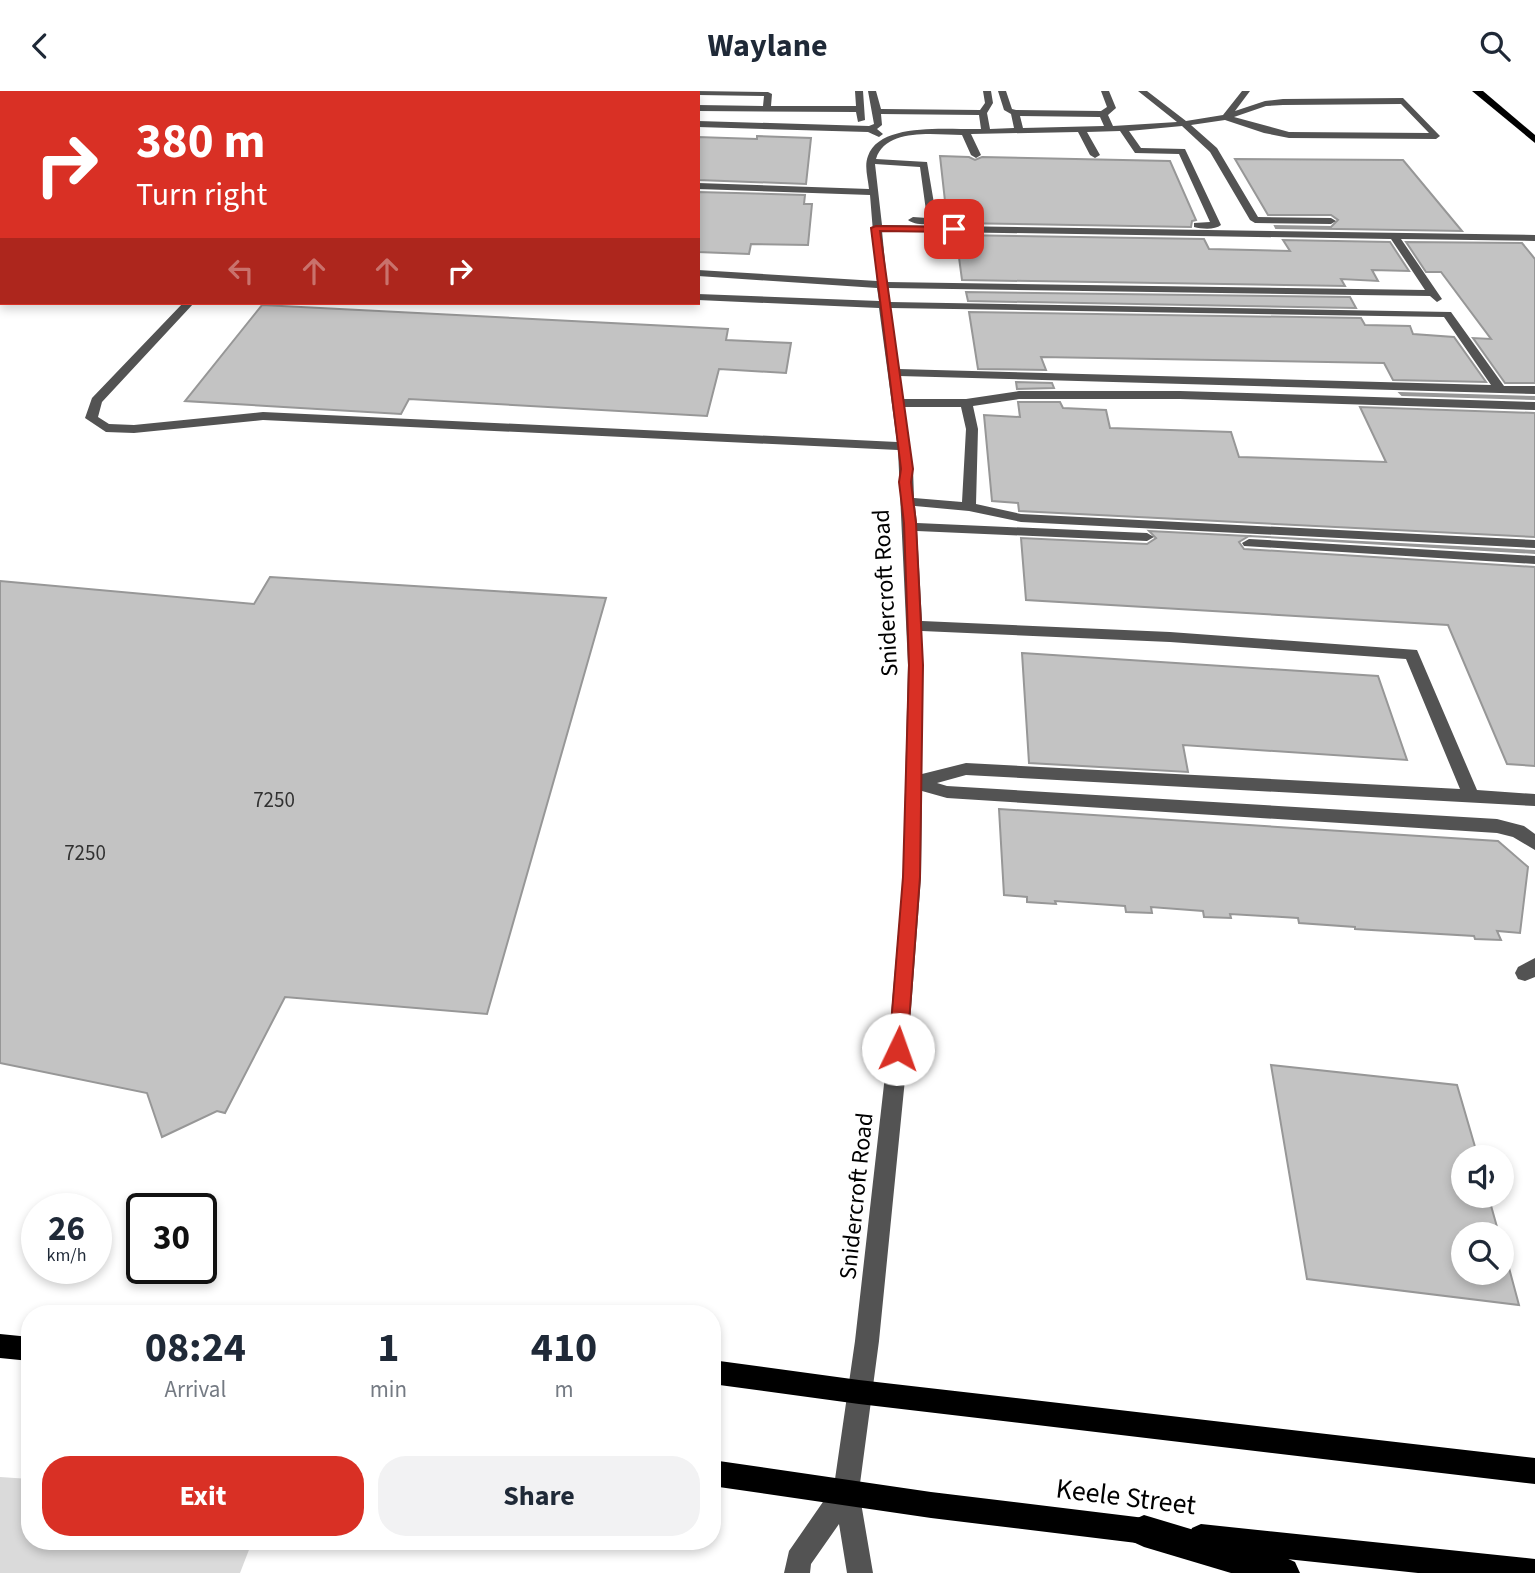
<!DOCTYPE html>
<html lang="en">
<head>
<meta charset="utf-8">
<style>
  body { margin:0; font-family:"Source Sans 3",sans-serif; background:#f2f2f3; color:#1f2937; height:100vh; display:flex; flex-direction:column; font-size:26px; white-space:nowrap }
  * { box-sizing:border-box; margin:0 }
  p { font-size:23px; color:#747a83 }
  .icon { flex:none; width:38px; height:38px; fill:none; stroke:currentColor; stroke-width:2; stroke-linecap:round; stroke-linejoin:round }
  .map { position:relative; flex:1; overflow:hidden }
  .panel { position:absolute; left:21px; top:1214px; width:700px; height:245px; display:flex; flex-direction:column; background:#fff; border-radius:28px; box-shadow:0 4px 10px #0003 }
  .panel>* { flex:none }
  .top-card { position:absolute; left:0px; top:0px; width:700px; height:214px; box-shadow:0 4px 10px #0003; background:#d93025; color:#fff; overflow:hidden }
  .controls { position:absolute; left:1451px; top:1054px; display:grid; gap:14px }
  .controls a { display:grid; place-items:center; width:63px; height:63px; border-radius:50%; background:#fff; box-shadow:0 4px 10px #0003; font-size:35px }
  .speed { position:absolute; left:21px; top:1102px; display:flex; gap:14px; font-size:35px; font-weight:700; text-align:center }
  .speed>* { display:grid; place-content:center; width:91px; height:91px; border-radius:50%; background:#fff; box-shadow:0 4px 10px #0003; line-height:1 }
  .speed small { font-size:18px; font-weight:400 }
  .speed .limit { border:4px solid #111; border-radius:10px; background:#fff; color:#111 }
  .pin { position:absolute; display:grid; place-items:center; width:60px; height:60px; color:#fff; margin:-30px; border-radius:14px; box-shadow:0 4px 10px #0006 }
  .me { position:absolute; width:77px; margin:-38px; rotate:3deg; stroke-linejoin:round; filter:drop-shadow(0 0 5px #0008) }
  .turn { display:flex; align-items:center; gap:24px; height:147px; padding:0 21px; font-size:32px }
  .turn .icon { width:91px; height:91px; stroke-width:2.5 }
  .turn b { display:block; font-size:49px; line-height:60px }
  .lanes { display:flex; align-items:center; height:66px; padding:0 21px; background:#0003; justify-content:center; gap:35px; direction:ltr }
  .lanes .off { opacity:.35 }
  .eta { display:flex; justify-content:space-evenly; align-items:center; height:119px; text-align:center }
  .eta b { font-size:42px; font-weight:700; line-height:49px }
  .action { display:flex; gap:14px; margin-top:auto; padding:14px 21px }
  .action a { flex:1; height:80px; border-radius:28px; background:#d93025; color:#fff; font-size:28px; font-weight:700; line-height:80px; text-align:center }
  .action a+a { background:#f2f2f3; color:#1f2937 }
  header { display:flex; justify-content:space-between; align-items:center; height:91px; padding:0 21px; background:#fff; font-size:32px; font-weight:700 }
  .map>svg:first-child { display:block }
  .green { fill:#dadada }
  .building { fill:#c3c3c3; stroke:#979797; stroke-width:2 }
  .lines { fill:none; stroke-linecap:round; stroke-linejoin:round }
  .minor { fill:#535353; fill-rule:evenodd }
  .major { fill:#000; fill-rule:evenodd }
  .highway { fill:#000; fill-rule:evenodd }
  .route { fill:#d93025; stroke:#8d1f18; stroke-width:2 }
  .labels { text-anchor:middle; stroke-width:5; stroke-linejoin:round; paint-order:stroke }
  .number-label { font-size:21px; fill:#313131 }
  .street-label { font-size:24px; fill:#000; stroke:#fff }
  .near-street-label { font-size:28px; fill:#000; stroke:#fff }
</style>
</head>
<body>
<header><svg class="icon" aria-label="back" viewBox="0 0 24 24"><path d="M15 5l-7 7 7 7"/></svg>Waylane<svg class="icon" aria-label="search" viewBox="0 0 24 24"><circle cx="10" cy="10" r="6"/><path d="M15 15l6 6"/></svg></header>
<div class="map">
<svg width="1535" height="1482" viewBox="0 0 1535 1482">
  <rect width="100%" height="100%" fill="#fff"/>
  <!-- green -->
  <path class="green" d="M0,1386L30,1388V1451H252L240,1482H0Z"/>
  <!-- building -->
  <g class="building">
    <path d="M757,45L811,47L806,93L698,89V46L757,48Z"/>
    <path d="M940,65L969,66L975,69L982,66L1170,70L1196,129L1192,130L1191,136L954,132V128H947Z"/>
    <path d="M1235,68L1403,69L1462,140L1276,137L1275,135L1331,136L1338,129L1331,124H1268Z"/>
    <path d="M698,101L805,104L804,113H812L808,154L751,153L749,163L698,161Z"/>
    <path d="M956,144L1204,148L1209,158L1290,160L1283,149L1390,151L1409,180L1372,179L1378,190L1341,188L1345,195L962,189Z"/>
    <path d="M1406,151L1522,152L1535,168V292H1505L1473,247L1491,248L1441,181H1426Z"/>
    <path d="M966,201L1350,206L1356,217L968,210Z"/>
    <path d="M262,214L728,238L726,249L791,252L786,282L719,278L707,325L409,308L401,323L185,310Z"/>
    <path d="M969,221L1361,227L1365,234L1410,235L1413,243L1454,246L1486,291L1393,289L1384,272L1041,266L1046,279L978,278Z"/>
    <path d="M1016,291L1052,292L1054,297L1017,298Z"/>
    <path d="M1400,302L1535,306V308L1402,304Z"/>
    <path d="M1018,311H1060L1063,317L1106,319L1110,337L1231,341L1239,366L1386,371L1360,316L1535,322V446L1019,420L1018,412L992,410L984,324L1020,326Z"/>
    <path d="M1149,440L1535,460V462L1249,445L1239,451L1244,458L1535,476V675L1507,673L1448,534L1026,509L1021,447L1147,453L1156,447Z"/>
    <path d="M270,486L606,507L487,923L285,906L225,1022L217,1020L162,1046L147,1002L0,972V490L254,513Z"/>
    <path d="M1022,562L1378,585L1407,669L1183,654L1188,681L1029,672Z"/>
    <path d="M999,718L1498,750L1528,776L1520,842L1497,840L1501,849L1475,848L1474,845L1355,838V836L1299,832L1298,827L1230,823L1231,827L1204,826L1203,820L1151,816L1152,822L1126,821L1125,815L1055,810L1056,813L1027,811V806L1004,804Z"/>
    <path d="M1271,974L1457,994L1478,1066H1463V1104H1488L1499,1143H1463V1181H1502V1151L1519,1214L1307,1188Z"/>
  </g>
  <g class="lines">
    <!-- minor -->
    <g class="minor">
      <path d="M211,0H220L210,2Z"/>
      <path d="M579,0H613L615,2H577Z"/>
      <path d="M696,0L768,1L772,3L771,15H856L855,0H863L865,29L858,31L856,21L698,20V14L763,15L764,5L698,4V2H694Z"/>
      <path d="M868,0H876L881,18L980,19L985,12L983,0H991L993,12L987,22L990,38L1014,37L1011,23L1004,19L998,0H1006L1012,18L1016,19L1101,20L1107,16L1101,0H1109L1116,17L1108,24L1113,35L1177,31L1138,0H1147L1186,30L1223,24L1242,0H1250L1235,20L1265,10L1283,8L1403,7L1440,45L1436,48L1289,47L1264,42L1225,29L1191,34L1217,57L1258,126L1331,127L1336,130L1331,133L1255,132L1250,129L1210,61L1182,35L1129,40L1141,57L1185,58L1221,134C1215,139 1202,138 1194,136V132L1210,131L1179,63L1135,62L1120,40L1087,41L1100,64L1095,67L1090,64L1078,41L971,43L981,64L976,67L971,64L962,44C935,44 886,36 876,68L927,71L937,130C931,135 914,134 908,129L913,126L927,127L920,76L875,73L882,134L1535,144V150L1401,148L1442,208L1437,211L1430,205L888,197L890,211L1451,221L1504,295H1535V303L899,285L903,308H966L1019,300H1180L1535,311V319L1180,308H1019L973,315L978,338L976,413L1021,423L1535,449V457L1021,431L969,420L915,415L917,432L1147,442L1154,446L1147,450L917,440L922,530L1170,541L1417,559L1477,699L1535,703V715L966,684L937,692L947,695L1497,728L1524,735L1535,743V759L1513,746L1497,742L947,707L922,700L921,786L908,958L879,1250L859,1400L873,1482H847L839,1433L811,1473L810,1482H784L789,1460L834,1395L855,1250L888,958L903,786L908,574L898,359L263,329L134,342L106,341L85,327L92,307L183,212H194L102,311L98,326L109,333L134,334L263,321L897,351L879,217L698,209V203L879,210L877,197L698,185V179L877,190L870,104L698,98V92L869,98C868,87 864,75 868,65C880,30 951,39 981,38L979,24L881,23L882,34L877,38L883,43L879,46L868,41L698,36V30L869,35L874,33ZM1401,13L1429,42L1289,41L1234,26L1266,15L1283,14ZM1020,25L1100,26L1104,35L1023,37ZM882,140L1391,148L1425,199L887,191ZM890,217L1444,226L1491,294L898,278ZM904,316H961L966,338L962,411L914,407L913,378ZM922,540L1170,551L1406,568L1460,698L966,672L922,683Z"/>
      <path d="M1249,448L1535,465V473L1244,455L1242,452Z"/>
      <path d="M1535,867V886L1525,890L1518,888L1515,882L1518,876Z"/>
    </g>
    <!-- major -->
    <g class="major">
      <path d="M0,1243L30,1246V1270L0,1267Z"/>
      <path d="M712,1269L859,1289L1535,1367V1393L859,1313L712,1293Z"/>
      <path d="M712,1369L931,1401L1153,1428L1162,1432L1166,1441L1162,1450L1153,1454L931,1427L712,1395Z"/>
      <path d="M1201,1433L1535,1468V1482H1418L1201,1459L1192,1455L1188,1446L1192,1437Z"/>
    </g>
    <!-- highway -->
    <g class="highway">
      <path d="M1472,0H1483L1535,44V52Z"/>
      <path d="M1144,1424L1284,1466L1295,1471L1300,1482H1231L1144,1456L1133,1451L1128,1440L1133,1429Z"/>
    </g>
  </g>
  <!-- route -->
  <path class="route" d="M876,135L954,136L958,138L954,141L880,140L913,378L911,391L916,432L923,574L920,786L907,958L904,964L898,967L891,964L889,958L903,786L909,574L904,432L899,391L901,378L871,137Z"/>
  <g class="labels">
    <!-- number labels -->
    <g class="number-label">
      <text x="274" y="716">7250</text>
      <text x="85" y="769">7250</text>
    </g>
    <!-- street labels -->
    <g class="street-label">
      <text transform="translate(885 502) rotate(-93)" y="8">Snidercroft Road</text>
      <text transform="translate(856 1105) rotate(-84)" y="8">Snidercroft Road</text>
    </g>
    <!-- near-street labels -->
    <g class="near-street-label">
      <text transform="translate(1126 1405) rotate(7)" y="10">Keele Street</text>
    </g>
  </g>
</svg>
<div class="controls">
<a><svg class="icon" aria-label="sound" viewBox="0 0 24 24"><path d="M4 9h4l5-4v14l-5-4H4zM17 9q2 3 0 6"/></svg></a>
<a><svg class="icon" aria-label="search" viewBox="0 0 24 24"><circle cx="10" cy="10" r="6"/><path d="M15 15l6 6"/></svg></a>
</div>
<div class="speed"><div>26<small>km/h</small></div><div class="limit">30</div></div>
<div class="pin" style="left:954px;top:138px;background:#d93025"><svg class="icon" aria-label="arrive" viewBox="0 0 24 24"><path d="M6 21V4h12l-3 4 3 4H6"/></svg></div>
<svg class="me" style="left:898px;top:958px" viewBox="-20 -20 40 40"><circle r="19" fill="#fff"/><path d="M0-13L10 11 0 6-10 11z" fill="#d93025"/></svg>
<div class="top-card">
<div class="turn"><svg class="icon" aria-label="right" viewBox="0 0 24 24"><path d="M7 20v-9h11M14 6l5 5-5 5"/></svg><div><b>380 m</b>Turn right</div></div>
<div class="lanes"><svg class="icon off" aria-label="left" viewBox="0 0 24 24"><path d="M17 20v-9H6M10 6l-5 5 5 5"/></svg><svg class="icon off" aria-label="ahead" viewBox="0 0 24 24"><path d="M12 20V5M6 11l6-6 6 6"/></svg><svg class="icon off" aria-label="ahead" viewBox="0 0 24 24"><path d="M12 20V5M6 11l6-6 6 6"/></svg><svg class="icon" aria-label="right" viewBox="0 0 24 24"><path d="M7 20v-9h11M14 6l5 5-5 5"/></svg></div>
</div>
<section class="panel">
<div class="eta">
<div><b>08:24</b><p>Arrival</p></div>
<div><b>1</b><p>min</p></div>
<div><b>410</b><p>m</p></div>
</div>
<div class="action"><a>Exit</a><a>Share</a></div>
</section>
</div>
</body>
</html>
